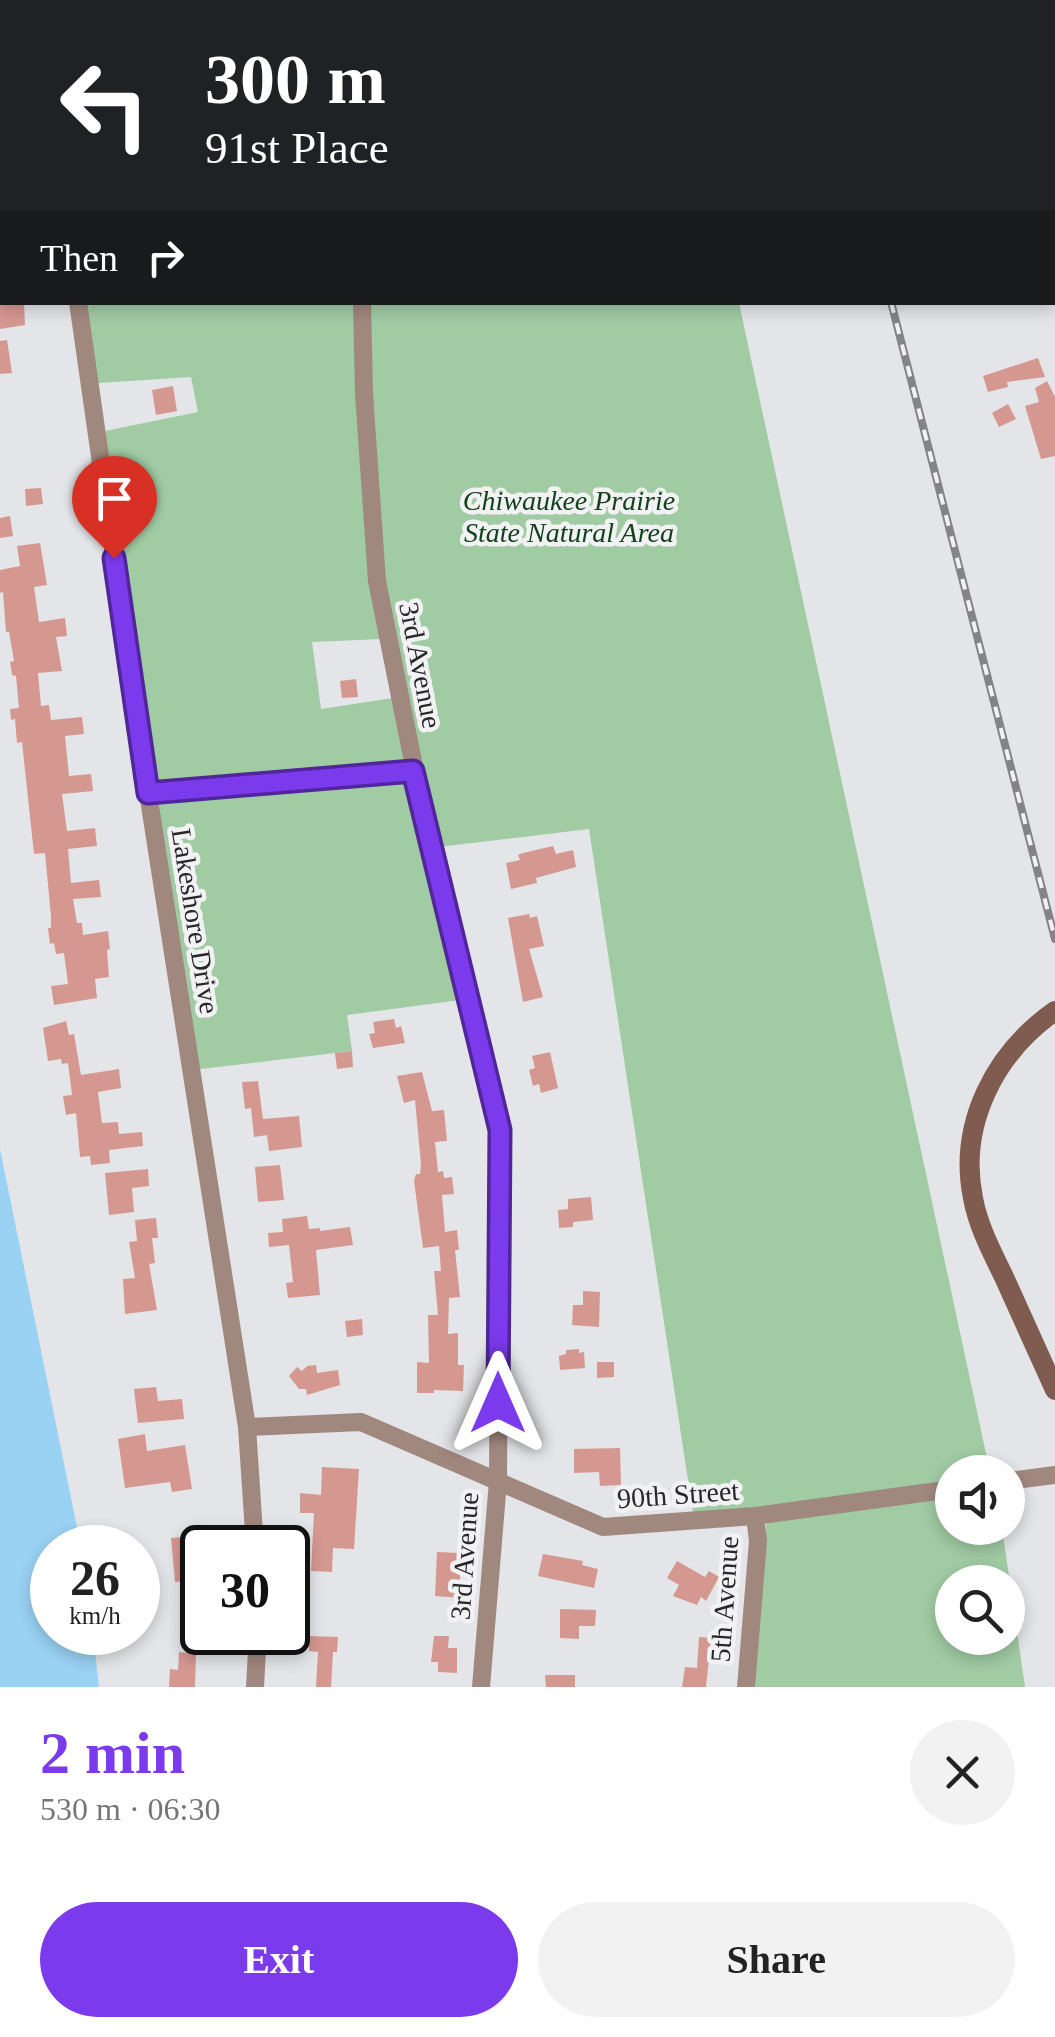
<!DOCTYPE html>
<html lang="en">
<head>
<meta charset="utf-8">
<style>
  body { margin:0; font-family:Georgia,serif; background:#f2f2f2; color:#222; height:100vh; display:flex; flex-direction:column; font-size:38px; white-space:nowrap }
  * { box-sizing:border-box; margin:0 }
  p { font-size:32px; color:#767676 }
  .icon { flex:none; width:55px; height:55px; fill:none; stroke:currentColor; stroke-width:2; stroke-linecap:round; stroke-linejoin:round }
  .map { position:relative; height:1687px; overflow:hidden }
  .panel { display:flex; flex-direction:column; background:#fff; flex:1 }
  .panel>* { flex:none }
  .hud { position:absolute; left:0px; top:0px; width:1055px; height:305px; box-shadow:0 5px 15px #0003; background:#202124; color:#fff; overflow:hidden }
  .fabs { position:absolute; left:935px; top:1455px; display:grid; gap:20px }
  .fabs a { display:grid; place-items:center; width:90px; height:90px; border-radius:50%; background:#fff; box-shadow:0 5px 15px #0003; font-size:50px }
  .speed { position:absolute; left:30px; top:1525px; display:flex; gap:20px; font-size:50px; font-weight:700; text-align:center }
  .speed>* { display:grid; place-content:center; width:130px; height:130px; border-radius:50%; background:#fff; box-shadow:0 5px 15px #0003; line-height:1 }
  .speed small { font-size:25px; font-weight:400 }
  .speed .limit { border:5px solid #111; border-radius:15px; background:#fff; color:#111 }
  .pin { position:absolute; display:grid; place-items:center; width:85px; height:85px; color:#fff; margin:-102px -42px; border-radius:50% 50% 50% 0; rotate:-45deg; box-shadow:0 0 10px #0007 }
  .pin .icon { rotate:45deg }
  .me { position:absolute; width:110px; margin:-55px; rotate:0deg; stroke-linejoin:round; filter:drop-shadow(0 0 8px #0008) }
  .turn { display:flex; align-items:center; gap:35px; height:210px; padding:0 40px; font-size:45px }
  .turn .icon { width:130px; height:130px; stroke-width:2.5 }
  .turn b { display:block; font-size:70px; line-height:85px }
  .then { display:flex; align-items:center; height:95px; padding:0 40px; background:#0003; gap:20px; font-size:38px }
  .round { display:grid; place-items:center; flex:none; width:105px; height:105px; border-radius:52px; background:#f2f2f2 }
  .summary { display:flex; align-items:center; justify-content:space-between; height:170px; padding:0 40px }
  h1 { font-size:60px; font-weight:800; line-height:75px; color:#7c3aed }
  .action { display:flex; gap:20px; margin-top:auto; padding:20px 40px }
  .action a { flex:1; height:115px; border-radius:60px; background:#7c3aed; color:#fff; font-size:40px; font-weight:800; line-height:115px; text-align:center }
  .action a+a { background:#f2f2f2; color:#222 }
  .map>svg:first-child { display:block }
  .green { fill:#a0cba3; fill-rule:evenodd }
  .water { fill:#9ad2f4 }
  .building { fill:#d59891 }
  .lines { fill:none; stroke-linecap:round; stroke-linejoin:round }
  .street { stroke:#a1887f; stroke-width:18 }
  .secondary { stroke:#7f5c4f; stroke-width:20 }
  .rail-casing { stroke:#848486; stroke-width:8 }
  .rail { stroke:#f2f2f5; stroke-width:4; stroke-dasharray:11; stroke-linecap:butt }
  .route-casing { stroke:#51269a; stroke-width:25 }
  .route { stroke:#7c3aed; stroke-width:18 }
  .labels { text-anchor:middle; stroke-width:9; stroke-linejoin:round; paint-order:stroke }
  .park-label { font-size:28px; font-style:italic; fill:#12421b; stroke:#f2f2f5 }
  .street-label { font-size:28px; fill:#282829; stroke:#f2f2f5 }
</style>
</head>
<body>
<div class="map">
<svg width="1055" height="1687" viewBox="0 0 1055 1687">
  <rect width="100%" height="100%" fill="#e4e5e8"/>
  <!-- green -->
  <g class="green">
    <path d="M42,0H485L483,2Z"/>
    <path d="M587,0H790V2H586Z"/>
    <path d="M86,303H739L990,1472H952V1528H1002L1025,1687H752L768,1506L693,1513L589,829L430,848L468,999L347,1015L352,1051L192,1070L152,751L105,431L198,412L191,377L98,383ZM382,639L406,696L321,709L312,642ZM952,1582H1008V1638H952Z"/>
  </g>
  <!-- water -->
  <path class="water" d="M0,1149L81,1547L52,1548V1632L93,1633L99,1687H0Z"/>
  <!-- building -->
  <g class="building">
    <path d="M0,302L24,304L25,325L0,329Z"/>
    <path d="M7,340L12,373L0,374V341Z"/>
    <path d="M1038,358L1045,377L1007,382L1008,387L988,392L983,376Z"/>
    <path d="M1047,381L1055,397V456L1041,459L1025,406L1039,402L1035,388Z"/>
    <path d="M173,386L177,411L156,415L152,390Z"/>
    <path d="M1008,404L1016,419L999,427L992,413Z"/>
    <path d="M41,488L43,504L26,506L25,489Z"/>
    <path d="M10,516L13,536L0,538V518Z"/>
    <path d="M40,543L47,585L34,587L39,622L65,618L67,636L56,637L62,671L38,673L41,706L49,705L51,720L82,717L84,734L65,736L69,776L91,774L93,791L62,794L67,831L95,828L97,846L68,849L71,883L99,880L101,897L73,899L77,923H82L83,935L108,931L110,949L107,950L109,977L95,979L97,998L54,1005L51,986L68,984L64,953L56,954L54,943L50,944L48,928H51V916L45,853L34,854L22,742L17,743L15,719L11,720L10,709L19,708L16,676L12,675L10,662L14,661L9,632H6L3,592L0,593V570L20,566L17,546Z"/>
    <path d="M356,679L358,697L342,698L340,681Z"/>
    <path d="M553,846L556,854L573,850L576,867L536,878L537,883L511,889L506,863L520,860L518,855L523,853Z"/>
    <path d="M529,914L530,918L537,916L544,946L529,949L543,997L523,1002L508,918Z"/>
    <path d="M394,1019L396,1028L401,1026L405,1043L373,1048L369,1034L375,1033L373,1022Z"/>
    <path d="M66,1021L69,1035L74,1034L81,1075L119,1069L121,1088L98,1092L102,1123L118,1122L119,1134L142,1132L143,1146L109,1150L110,1163L91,1165L90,1156L80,1157L76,1113L66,1115L63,1096L72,1095L68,1063L62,1064L61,1059L48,1061L43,1028Z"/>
    <path d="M352,1051L353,1067L337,1069L335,1053Z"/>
    <path d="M550,1052L558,1088L541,1093L539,1084L533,1086L529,1070L535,1068L532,1056Z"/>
    <path d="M422,1072L432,1111L444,1110L447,1141L435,1142L438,1172L443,1171L444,1178L452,1177L454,1194L442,1195L445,1232L457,1230L459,1250H455L460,1297L449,1298L448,1334L458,1333V1365H464L463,1391L434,1390V1393H417V1362L429,1363L428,1315H438L434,1271H441L439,1246L423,1248L414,1181L416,1174H420L421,1164L415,1100L404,1103L397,1076Z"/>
    <path d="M258,1081L263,1119L299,1116L302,1147L269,1151L267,1135L254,1137L251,1108L245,1109L242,1082Z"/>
    <path d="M280,1165L284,1200L258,1202L255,1167Z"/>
    <path d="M148,1169L149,1186L132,1188L134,1212L109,1215L105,1173Z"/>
    <path d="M591,1197L593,1220L573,1222V1227L559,1228L558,1210L568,1209V1199Z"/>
    <path d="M307,1216L309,1229L320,1228V1231L350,1227L353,1245L316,1250L320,1295L288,1298L286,1283L293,1282L289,1245L269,1247L268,1233L283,1232L282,1219Z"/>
    <path d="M156,1218L158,1238H152L155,1263L149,1264L157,1310L125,1314L123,1279L135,1278L129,1242L137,1241L135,1220Z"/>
    <path d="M583,1291L600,1292L599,1327L572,1325L573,1305H583Z"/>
    <path d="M362,1319L363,1335L347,1337L345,1321Z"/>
    <path d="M579,1349V1353L584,1352L585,1368L560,1370L559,1356L566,1354V1350Z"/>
    <path d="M597,1362H614V1377L597,1378Z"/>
    <path d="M316,1365L317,1373L338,1370L340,1385L307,1395L306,1389H299L289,1376L297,1367L302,1371L307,1366Z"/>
    <path d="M156,1387L158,1401L182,1399L184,1419L138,1423L134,1389Z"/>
    <path d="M145,1434L147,1451L185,1445L192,1489L172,1492L170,1482L125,1488L118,1439Z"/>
    <path d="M620,1448L621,1485L600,1486L599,1472L574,1473V1449Z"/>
    <path d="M322,1467L359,1469L354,1549L333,1548L332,1572L311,1571L314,1513H300V1493L321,1495Z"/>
    <path d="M210,1535L211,1548H202V1552L195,1553L197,1580L175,1582L171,1538Z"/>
    <path d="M437,1552L459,1553L461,1598L435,1596Z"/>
    <path d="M543,1554L583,1561L582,1565L598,1569L594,1588L538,1576Z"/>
    <path d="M677,1561L705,1577L709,1571L719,1577L706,1601L701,1597L697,1605L673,1596L679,1585L667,1578Z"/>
    <path d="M560,1609L596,1610L595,1626H579V1639L560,1638Z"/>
    <path d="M309,1636L338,1637L337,1652H333L331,1687H316L318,1652L309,1651Z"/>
    <path d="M434,1636H449L448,1648H457V1673L438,1672V1662H431Z"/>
    <path d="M699,1637L716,1638L715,1660L709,1659L706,1687H682L685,1667L697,1668Z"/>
    <path d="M179,1652L196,1654L195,1687H169L170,1669L178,1670Z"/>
    <path d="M545,1675H575V1687H546Z"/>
  </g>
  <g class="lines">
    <!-- street -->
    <g class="street">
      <path d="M34,0V2"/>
      <path d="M988,0V2"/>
      <path d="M579,2V0"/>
      <path d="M1052,26H1055"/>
      <path d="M1052,247L1055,258"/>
      <path d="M78,302L148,793L247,1427L255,1548"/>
      <path d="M362,302L364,394L377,581L430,847L500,1130L498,1481L481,1687"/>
      <path d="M148,793L413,771"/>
      <path d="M247,1427L361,1422L603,1527L755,1516L952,1489"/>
      <path d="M1008,1481L1055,1475"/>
      <path d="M255,1687L258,1632"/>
      <path d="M746,1687L758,1541L755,1516"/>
    </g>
    <!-- secondary -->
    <path class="secondary" d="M1055,1011C995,1053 958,1124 973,1198C978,1226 992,1252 1004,1277C1021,1315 1038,1353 1055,1390"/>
    <defs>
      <g id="rail">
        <path d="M821,0L822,2"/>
        <path d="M891,302L1055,939"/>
      </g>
    </defs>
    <!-- rail casing -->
    <use href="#rail" class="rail-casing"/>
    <!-- rail -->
    <use href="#rail" class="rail"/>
  </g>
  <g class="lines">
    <defs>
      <path id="route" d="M114,558L148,793L413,771L500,1130L498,1403"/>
    </defs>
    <!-- route casing -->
    <use href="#route" class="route-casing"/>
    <!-- route -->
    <use href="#route" class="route"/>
  </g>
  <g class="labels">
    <!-- park labels -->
    <g class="park-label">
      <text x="569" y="510">Chiwaukee Prairie<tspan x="569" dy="32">State Natural Area</tspan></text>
    </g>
    <!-- street labels -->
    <g class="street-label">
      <text transform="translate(421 665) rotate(79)" y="10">3rd Avenue</text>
      <text transform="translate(196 921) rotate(81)" y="10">Lakeshore Drive</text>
      <text transform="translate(678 1494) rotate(-4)" y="10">90th Street</text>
      <text transform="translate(464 1556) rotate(-86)" y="10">3rd Avenue</text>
      <text transform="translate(724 1599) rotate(-86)" y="10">5th Avenue</text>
    </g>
  </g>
</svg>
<div class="fabs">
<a><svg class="icon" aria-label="sound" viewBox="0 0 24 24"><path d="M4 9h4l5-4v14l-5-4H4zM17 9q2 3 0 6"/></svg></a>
<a><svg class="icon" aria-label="search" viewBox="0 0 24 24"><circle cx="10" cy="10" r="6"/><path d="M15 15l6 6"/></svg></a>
</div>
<div class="speed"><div>26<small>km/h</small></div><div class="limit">30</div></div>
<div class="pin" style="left:114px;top:558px;background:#d93025"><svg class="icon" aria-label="arrive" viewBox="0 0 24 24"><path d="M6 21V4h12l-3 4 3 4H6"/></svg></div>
<svg class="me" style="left:498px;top:1403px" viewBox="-20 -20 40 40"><path d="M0-17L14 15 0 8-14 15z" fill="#7c3aed" stroke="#fff" stroke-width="4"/></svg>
<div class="hud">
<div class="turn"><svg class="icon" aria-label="left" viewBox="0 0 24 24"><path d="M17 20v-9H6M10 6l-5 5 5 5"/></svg><div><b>300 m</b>91st Place</div></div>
<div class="then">Then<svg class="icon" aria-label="right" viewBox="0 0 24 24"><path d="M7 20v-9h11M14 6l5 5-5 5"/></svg></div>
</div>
</div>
<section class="panel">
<div class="summary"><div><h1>2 min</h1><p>530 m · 06:30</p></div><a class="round"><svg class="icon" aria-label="close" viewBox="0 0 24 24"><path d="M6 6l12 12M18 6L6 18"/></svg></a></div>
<div class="action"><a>Exit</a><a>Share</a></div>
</section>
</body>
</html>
